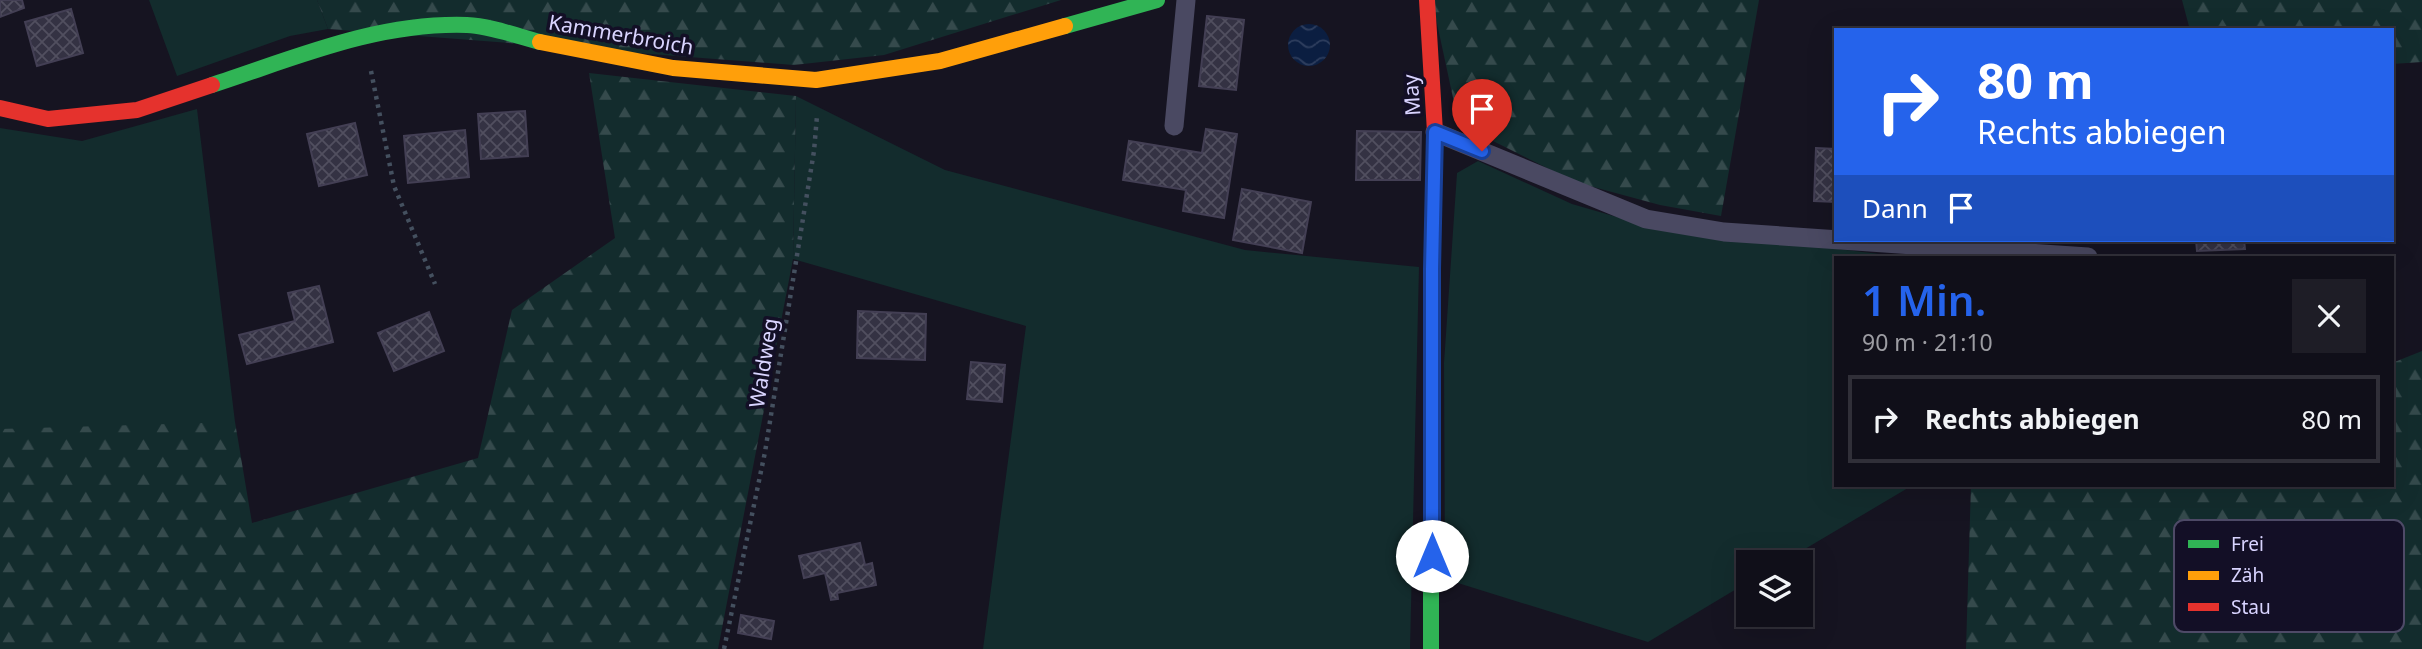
<!DOCTYPE html>
<html lang="de">
<head>
<meta charset="utf-8">
<style>
  body { margin:0; font-family:"Noto Sans",sans-serif; background:#1e1d26; color:#f1f3f6; height:100vh; display:flex; flex-direction:column; font-size:26px; white-space:nowrap }
  * { box-sizing:border-box; margin:0 }
  p { font-size:23px; color:#9c9ca2 }
  .icon { flex:none; width:38px; height:38px; fill:none; stroke:currentColor; stroke-width:2; stroke-linecap:round; stroke-linejoin:round }
  .map { position:relative; flex:1; overflow:hidden }
  .panel { position:absolute; left:1834px; top:256px; width:560px; height:231px; display:flex; flex-direction:column; background:#100f19; border-radius:0px; box-shadow:0 7px 28px #0002,0 0 0 2px #302f38 }
  .panel>* { flex:none }
  .guide { position:absolute; left:1834px; top:28px; width:560px; height:214px; border-radius:0px; box-shadow:0 7px 28px #0002,0 0 0 2px #302f38; background:#2563eb; color:#fff; overflow:hidden }
  .buttons { position:absolute; left:1736px; top:550px; display:grid; gap:14px }
  .buttons a { display:grid; place-items:center; width:77px; height:77px; border-radius:0px; background:#100f19; box-shadow:0 7px 28px #0002,0 0 0 2px #302f38; font-size:35px }
  .pin { position:absolute; display:grid; place-items:center; width:60px; height:60px; color:#fff; margin:-72px -30px; border-radius:50% 50% 50% 0; rotate:-45deg; box-shadow:0 0 7px #0007 }
  .pin .icon { rotate:45deg }
  .me { position:absolute; width:77px; margin:-38px; rotate:0deg; stroke-linejoin:round; filter:drop-shadow(0 0 5px #0008) }
  .turn { display:flex; align-items:center; gap:24px; height:147px; padding:0 28px; font-size:32px }
  .turn .icon { width:91px; height:91px; stroke-width:2.5 }
  .turn b { display:block; font-size:49px; line-height:60px }
  .then { display:flex; align-items:center; height:66px; padding:0 28px; background:#0003; gap:14px; font-size:26px }
  .round { display:grid; place-items:center; flex:none; width:74px; height:74px; border-radius:0px; background:#1e1d26 }
  .summary { display:flex; align-items:center; justify-content:space-between; height:119px; padding:0 28px }
  h1 { font-size:42px; font-weight:600; line-height:52px; color:#2563eb }
  ul { padding:0; list-style:none }
  li { display:flex; align-items:center; gap:21px; height:88px; margin:0 14px 10px; padding:0 14px; border:4px solid #302f38; border-radius:0px }
  li div { flex:1 }
  li b { display:block; font-size:26px }
  li em { font-style:normal }
  .map>svg:first-child { display:block }
  .grass { fill:#132c2d }
  .forest { fill:url(#forest-firs) }
  .water { fill:url(#water-waves) }
  .building { fill:url(#building-cross-hatch); stroke:#433f54; stroke-width:2 }
  .lines { fill:none; stroke-linecap:round; stroke-linejoin:round }
  .path { stroke:#44505f; stroke-width:4.5; stroke-dasharray:3.5 5; stroke-linecap:butt }
  .lane { stroke:#4a4962; stroke-width:19 }
  .fast { stroke:#30b455; stroke-width:16 }
  .slow { stroke:#ff9f0a; stroke-width:16 }
  .jam { stroke:#e5322d; stroke-width:16 }
  .route-casing { stroke:#184099; stroke-width:18 }
  .route { stroke:#2563eb; stroke-width:12 }
  .labels { text-anchor:middle; stroke-width:7; stroke-linejoin:round; paint-order:stroke }
  .street-label { font-size:21px; fill:#d9d4ff; stroke:#130f26 }
  .key { fill:#130f26; stroke:#4e4a67; stroke-width:2 }
  .key-label { font-size:19px; fill:#d9d4ff }
</style>
</head>
<body>
<div class="map">
<svg width="2422" height="649" viewBox="0 0 2422 649">
  <defs>
    <pattern id="forest-firs" width="22" height="20" patternUnits="userSpaceOnUse" patternTransform="scale(1.75)"><rect width="22" height="20" fill="#132c2d"/><path d="M5 1l3.5 6h-7zM16 11l3.5 6h-7z" fill="#354a4c"/></pattern>
    <pattern id="water-waves" width="16" height="10" patternUnits="userSpaceOnUse" patternTransform="scale(1.75)"><rect width="16" height="10" fill="#0b1e41"/><path d="M0 5q4-4 8 0t8 0" fill="none" stroke="#2e3e5e"/></pattern>
    <pattern id="building-cross-hatch" width="8" height="8" patternUnits="userSpaceOnUse" patternTransform="scale(1.75)"><rect width="8" height="8" fill="#343243"/><path d="M0 0l8 8M0 8l8-8" fill="none" stroke="#514f5f"/></pattern>
  </defs>
  <rect width="100%" height="100%" fill="#161421"/>
  <!-- grass -->
  <g class="grass">
    <path d="M149,0H317L328,29L290,36L177,76Z"/>
    <path d="M796,96L945,170L1245,250L1419,267L1410,649H983L1026,326L793,259Z"/>
    <path d="M197,109L235,422L0,478V128L82,141Z"/>
    <path d="M1478,161L1572,204L1648,226L1904,257H1836V485H1913L1783,562H1748V582L1648,642L1445,579L1444,363L1457,173Z"/>
  </g>
  <!-- forest -->
  <g class="forest">
    <path d="M317,0H1061L884,55L794,65L328,29Z"/>
    <path d="M1432,0H1759L1721,216L1660,205L1575,182L1477,133L1455,107Z"/>
    <path d="M2182,0H2422V62L2392,64V30H2190Z"/>
    <path d="M589,73L796,96L793,259L718,649H0V429L235,422L252,523L478,458L512,310L615,238Z"/>
    <path d="M2422,351V649H1966L1971,485H2392V363Z"/>
  </g>
  <!-- water -->
  <circle class="water" cx="1309" cy="45" r="21"/>
  <!-- building -->
  <g class="building">
    <path d="M0,0H22L24,8L0,17Z"/>
    <path d="M71,9L83,53L37,66L25,22Z"/>
    <path d="M1207,16L1244,20L1236,90L1199,86Z"/>
    <path d="M525,111L528,156L481,159L478,114Z"/>
    <path d="M355,123L367,175L319,186L307,134Z"/>
    <path d="M1206,129L1237,134L1224,218L1183,211L1186,190L1123,180L1129,141L1202,153Z"/>
    <path d="M465,130L469,177L408,183L404,136Z"/>
    <path d="M1357,131L1421,132L1420,180H1356Z"/>
    <path d="M1816,148L1836,149V202L1814,201Z"/>
    <path d="M1242,189L1311,202L1302,253L1233,240Z"/>
    <path d="M2196,240H2244L2245,249L2197,251Z"/>
    <path d="M319,286L333,342L247,364L239,335L295,321L288,293Z"/>
    <path d="M858,311L926,314L925,360L857,358Z"/>
    <path d="M429,312L444,351L394,371L378,333Z"/>
    <path d="M971,362L1005,365L1002,402L967,399Z"/>
    <path d="M860,543L865,565L872,563L876,585L837,593L838,599L831,600L825,573L804,578L799,556Z"/>
    <path d="M741,615L774,621L771,639L738,633Z"/>
  </g>
  <g class="lines">
    <!-- path -->
    <g class="path">
      <path d="M371,71L394,186L435,284"/>
      <path d="M724,649L765,452L814,151L817,116"/>
    </g>
    <!-- lane -->
    <g class="lane">
      <path d="M1174,126L1186,0"/>
      <path d="M1435,132L1646,219L1724,232L2088,257"/>
    </g>
    <!-- fast -->
    <g class="fast">
      <path d="M1065,26L1157,0"/>
      <path d="M212,85C295,58 377,22 467,25C490,26 517,36 540,42"/>
      <path d="M1431,307V649"/>
    </g>
    <!-- slow -->
    <path class="slow" d="M540,42L673,68L816,80L940,61L1065,26"/>
    <!-- jam -->
    <g class="jam">
      <path d="M1427,0L1435,132L1431,307"/>
      <path d="M0,108L48,119L137,110L212,85"/>
    </g>
  </g>
  <g class="lines">
    <defs>
      <path id="route" d="M1432,556V269L1435,132L1482,151"/>
    </defs>
    <!-- route casing -->
    <use href="#route" class="route-casing"/>
    <!-- route -->
    <use href="#route" class="route"/>
  </g>
  <g class="labels">
    <!-- street labels -->
    <g class="street-label">
      <text transform="translate(621 35) rotate(10)" y="7">Kammerbroich</text>
      <text transform="translate(1412 95) rotate(-94)" y="7">May</text>
      <text transform="translate(764 363) rotate(-81)" y="7">Waldweg</text>
    </g>
  </g>
  <!-- legend -->
  <rect x="2174" y="520" width="230" height="112" rx="10" class="key"/>
  <rect x="2188" y="540" width="31" height="8" fill="#30b455"/>
  <rect x="2188" y="571" width="31" height="9" fill="#ff9f0a"/>
  <rect x="2188" y="603" width="31" height="8" fill="#e5322d"/>
  <g class="key-label">
    <text x="2231" y="551">Frei</text>
    <text x="2231" y="582">Zäh</text>
    <text x="2231" y="614">Stau</text>
  </g>
</svg>
<div class="buttons">
<a><svg class="icon" aria-label="layers" viewBox="0 0 24 24"><path d="M12 4l9 5-9 5-9-5zM3 14l9 5 9-5"/></svg></a>
</div>
<div class="pin" style="left:1482px;top:151px;background:#d93025"><svg class="icon" aria-label="arrive" viewBox="0 0 24 24"><path d="M6 21V4h12l-3 4 3 4H6"/></svg></div>
<svg class="me" style="left:1432px;top:556px" viewBox="-20 -20 40 40"><circle r="19" fill="#fff"/><path d="M0-13L10 11 0 6-10 11z" fill="#2563eb"/></svg>
<div class="guide">
<div class="turn"><svg class="icon" aria-label="right" viewBox="0 0 24 24"><path d="M7 20v-9h11M14 6l5 5-5 5"/></svg><div><b>80 m</b>Rechts abbiegen</div></div>
<div class="then">Dann<svg class="icon" aria-label="arrive" viewBox="0 0 24 24"><path d="M6 21V4h12l-3 4 3 4H6"/></svg></div>
</div>
<section class="panel">
<div class="summary"><div><h1>1 Min.</h1><p>90 m · 21:10</p></div><a class="round"><svg class="icon" aria-label="close" viewBox="0 0 24 24"><path d="M6 6l12 12M18 6L6 18"/></svg></a></div>
<ul>
<li><svg class="icon" aria-label="right" viewBox="0 0 24 24"><path d="M7 20v-9h11M14 6l5 5-5 5"/></svg><div><b>Rechts abbiegen</b></div><em>80 m</em></li>
</ul>
</section>
</div>
</body>
</html>
